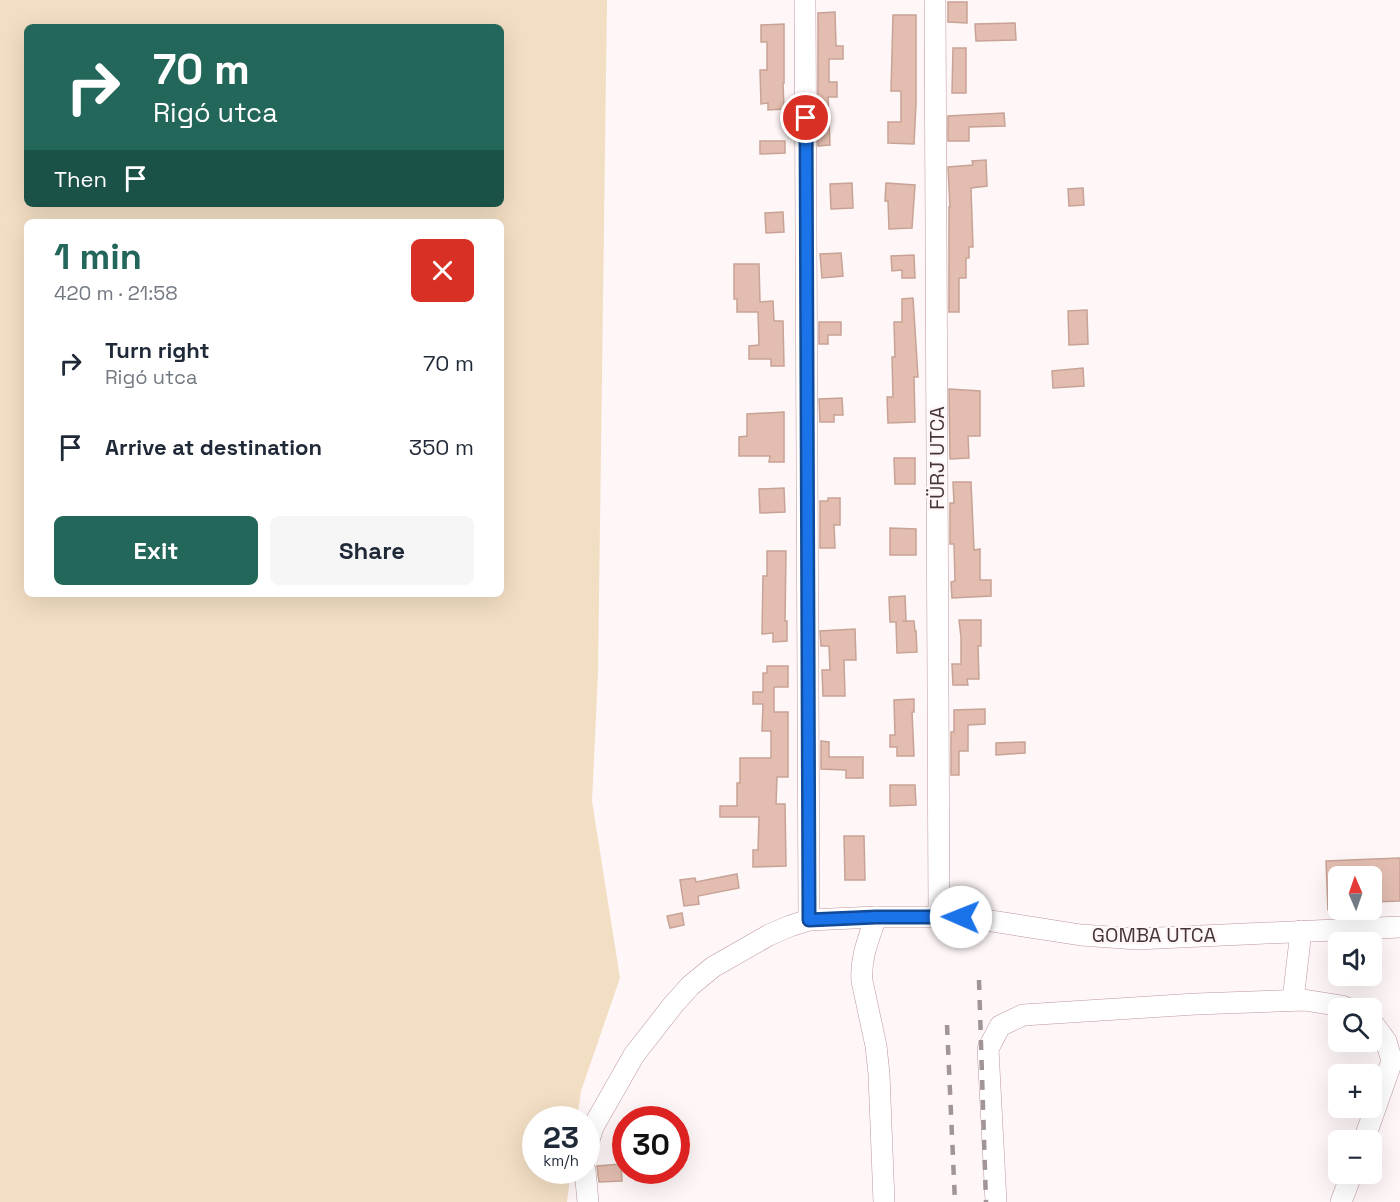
<!DOCTYPE html>
<html lang="en">
<head>
<meta charset="utf-8">
<style>
  body { margin:0; font-family:"Space Grotesk",sans-serif; background:#f6f6f7; color:#1f2937; height:100vh; display:flex; flex-direction:column; font-size:22px; white-space:nowrap }
  * { box-sizing:border-box; margin:0 }
  p { font-size:20px; color:#747a83 }
  .icon { flex:none; width:33px; height:33px; fill:none; stroke:currentColor; stroke-width:2; stroke-linecap:round; stroke-linejoin:round }
  .map { position:relative; flex:1; overflow:hidden }
  .sheet { position:absolute; left:24px; top:219px; width:480px; height:378px; display:flex; flex-direction:column; background:#fff; border-radius:9px; box-shadow:0 6px 24px #0002 }
  .sheet>* { flex:none }
  .hud { position:absolute; left:24px; top:24px; width:480px; height:183px; border-radius:9px; box-shadow:0 6px 24px #0002; background:#226759; color:#fff; overflow:hidden }
  .needle { width:39px; rotate:358deg }
  .tools { position:absolute; left:1328px; top:866px; display:grid; gap:12px }
  .tools a { display:grid; place-items:center; width:54px; height:54px; border-radius:9px; background:#fff; box-shadow:0 6px 24px #0002; font-size:30px }
  .speed { position:absolute; left:522px; top:1106px; display:flex; gap:12px; font-size:30px; font-weight:700; text-align:center }
  .speed>* { display:grid; place-content:center; width:78px; height:78px; border-radius:50%; background:#fff; box-shadow:0 6px 24px #0002; line-height:1 }
  .speed small { font-size:15px; font-weight:400 }
  .speed .limit { border:9px solid #d22; background:#fff; color:#111 }
  .pin { position:absolute; display:grid; place-items:center; width:51px; height:51px; color:#fff; margin:-26px; border:3px solid #fff; border-radius:50%; box-shadow:0 2px 6px #0007 }
  .me { position:absolute; width:66px; margin:-33px; rotate:271deg; stroke-linejoin:round; filter:drop-shadow(0 0 4px #0008) }
  .turn { display:flex; align-items:center; gap:21px; height:126px; padding:0 30px; font-size:27px }
  .turn .icon { width:78px; height:78px; stroke-width:2.5 }
  .turn b { display:block; font-size:42px; line-height:51px }
  .then { display:flex; align-items:center; height:57px; padding:0 30px; background:#0003; gap:12px; font-size:22px }
  .round { display:grid; place-items:center; flex:none; width:63px; height:63px; border-radius:9px; background:#f6f6f7 }
  .overview { display:flex; align-items:center; justify-content:space-between; height:102px; padding:0 30px }
  h1 { font-size:36px; font-weight:800; line-height:45px; color:#226759 }
  .primary-button { display:flex; gap:12px; margin-top:auto; padding:12px 30px }
  .primary-button a { flex:1; height:69px; border-radius:9px; background:#226759; color:#fff; font-size:24px; font-weight:800; line-height:69px; text-align:center }
  .primary-button a+a { background:#f6f6f7; color:#1f2937 }
  ul { padding:0; list-style:none }
  li { display:flex; align-items:center; gap:18px; height:84px; padding:0 30px }
  li div { flex:1 }
  li b { display:block; font-size:22px }
  li em { font-style:normal }
  .map>svg:first-child { display:block }
  .green { fill:#f2dec3; fill-rule:evenodd }
  .building { fill:#e3bdb0; stroke:#c7a395; stroke-width:1.5 }
  .lines { fill:none; stroke-linecap:round; stroke-linejoin:round }
  .minor-casing { stroke:#be979d; stroke-width:22 }
  .minor { stroke:#fff; stroke-width:21 }
  .rail { stroke:#a19597; stroke-width:4.5; stroke-dasharray:10 10; stroke-linecap:butt }
  .route-casing { stroke:#114b97; stroke-width:15 }
  .route { stroke:#1a73e8; stroke-width:10 }
  .labels { text-anchor:middle; stroke-width:5; stroke-linejoin:round; paint-order:stroke }
  .street-label { font-size:20px; fill:#453537; stroke:#fef6f7 }
</style>
</head>
<body>
<div class="map">
<svg width="1400" height="1202" viewBox="0 0 1400 1202">
  <rect width="100%" height="100%" fill="#fef6f7"/>
  <!-- green -->
  <path class="green" d="M0,0H607L598,673L592,801L620,978L581,1091L577,1119H536V1170H571L567,1202H0ZM27,27H501V204H27ZM27,222H501V594H27Z"/>
  <!-- building -->
  <g class="building">
    <path d="M948,2H967V23L948,22Z"/>
    <path d="M835,12L836,46H843V59H829V82H837V97H828L830,145L818,146V13Z"/>
    <path d="M893,15H916V103L914,144L888,143V122H901V91H891Z"/>
    <path d="M1015,23L1016,40L976,41L975,24Z"/>
    <path d="M784,24V83H783L784,109L768,110V103L761,104L760,70H767V42H761V25Z"/>
    <path d="M953,48H966V93H952Z"/>
    <path d="M1004,113L1005,126L969,127V141H948V116Z"/>
    <path d="M760,141H785V153L760,154Z"/>
    <path d="M986,160L987,186L971,188L973,247H969V258H966V278H959V312H949V207H950L948,167L973,165L972,161Z"/>
    <path d="M852,183L853,208L831,209L830,184Z"/>
    <path d="M886,183L915,185L912,228L889,229L888,201H885Z"/>
    <path d="M1083,188L1084,205L1069,206L1068,189Z"/>
    <path d="M783,212L784,232L766,233L765,213Z"/>
    <path d="M841,253L843,276L822,278L820,254Z"/>
    <path d="M914,255L915,278H902V270L892,271L891,256Z"/>
    <path d="M734,264H759L760,302L773,301L774,321H783L784,366H771V359H749V346L759,345L758,312H737V299H734Z"/>
    <path d="M913,298L918,377H914L915,422L888,423L887,397H893L892,357H895L894,322H902V299Z"/>
    <path d="M1087,310L1088,344L1069,345L1068,311Z"/>
    <path d="M819,322H841V335H828V344H819Z"/>
    <path d="M1083,368L1084,386L1053,388L1052,371Z"/>
    <path d="M949,389L980,391V436H968L969,458L950,459Z"/>
    <path d="M842,398L843,415H834V422H820L819,399Z"/>
    <path d="M784,412V462H769L770,456H739V437L747,436V414Z"/>
    <path d="M894,458H915V484H895Z"/>
    <path d="M953,482H971L974,550L980,549V580H991V596L952,598L951,582L955,581L954,544H950V503H954Z"/>
    <path d="M784,488L785,512L760,513L759,489Z"/>
    <path d="M828,498H840V525H834L835,548H820V501H828Z"/>
    <path d="M890,528L916,529V555H890Z"/>
    <path d="M767,551H786L785,621H787V641L773,642V633L762,634L763,576H767Z"/>
    <path d="M905,596L906,621H902H914L915,631H916L917,652L897,653L896,622H890L889,597Z"/>
    <path d="M959,620H981V646H978L979,679H967L968,685H953L952,664H961V637Z"/>
    <path d="M855,629L856,660H844L845,696H823L822,670H830L829,646H821L820,631Z"/>
    <path d="M767,666H788V687H774V712H788V777H777L776,804H785L786,866L753,867V850H758L759,817H720V806H737V783H740V758H771V731H762L763,704H753V692H763V673H767Z"/>
    <path d="M914,699V712H912L914,756H897V747H890V735H895L894,700Z"/>
    <path d="M985,709V724L968,725V751H959V775H951V732H954V710Z"/>
    <path d="M821,741L829,742V757H863V778H846V770L821,769Z"/>
    <path d="M1025,742V753L996,755V743Z"/>
    <path d="M890,785H915L916,805L890,806Z"/>
    <path d="M844,836H864L865,880H845Z"/>
    <path d="M1400,858V901L1371,902V876H1338V910H1328L1326,861Z"/>
    <path d="M737,874L739,888L698,896L699,904L684,906L680,880L695,878L696,882Z"/>
    <path d="M682,913L684,925L670,928L667,916Z"/>
    <path d="M621,1164L622,1181L599,1182L597,1166Z"/>
  </g>
  <g class="lines">
    <defs>
      <g id="minor">
        <path d="M805,0L809,920"/>
        <path d="M935,0L939,916"/>
        <path d="M876,917C869,938 860,958 862,981L876,1046L879,1074L884,1202"/>
        <path d="M1293,1000L1301,931"/>
        <path d="M1364,1140L1392,1061L1386,1041L1371,1021"/>
        <path d="M586,1150L593,1127L634,1055L673,1005L690,986L713,967L769,935L790,926L809,920L876,917H961L979,919L1081,935L1137,939L1400,927"/>
        <path d="M585,1170L588,1202"/>
        <path d="M996,1202L988,1049L1000,1026L1023,1015L1196,1004L1304,1000L1342,1006L1347,1008"/>
        <path d="M1341,1202L1352,1173"/>
      </g>
    </defs>
    <!-- minor casing -->
    <use href="#minor" class="minor-casing"/>
    <!-- minor -->
    <use href="#minor" class="minor"/>
    <!-- rail -->
    <g class="rail">
      <path d="M979,980L986,1202"/>
      <path d="M947,1025L955,1202"/>
    </g>
  </g>
  <g class="lines">
    <defs>
      <path id="route" d="M806,118L809,920L876,917H961"/>
    </defs>
    <!-- route casing -->
    <use href="#route" class="route-casing"/>
    <!-- route -->
    <use href="#route" class="route"/>
  </g>
  <g class="labels">
    <!-- street labels -->
    <g class="street-label">
      <text transform="translate(937 458) rotate(-90)" y="7">FÜRJ UTCA</text>
      <text x="1154" y="942">GOMBA UTCA</text>
    </g>
  </g>
</svg>
<div class="tools">
<a><svg class="needle" viewBox="-14 -14 28 28"><path d="M0-13l5 13h-10z" fill="#e53935"/><path d="M0 13l5-13h-10z" fill="#747a83"/></svg></a>
<a><svg class="icon" aria-label="sound" viewBox="0 0 24 24"><path d="M4 9h4l5-4v14l-5-4H4zM17 9q2 3 0 6"/></svg></a>
<a><svg class="icon" aria-label="search" viewBox="0 0 24 24"><circle cx="10" cy="10" r="6"/><path d="M15 15l6 6"/></svg></a>
<a>+</a>
<a>−</a>
</div>
<div class="speed"><div>23<small>km/h</small></div><div class="limit">30</div></div>
<div class="pin" style="left:806px;top:118px;background:#d93025"><svg class="icon" aria-label="arrive" viewBox="0 0 24 24"><path d="M6 21V4h12l-3 4 3 4H6"/></svg></div>
<svg class="me" style="left:961px;top:917px" viewBox="-20 -20 40 40"><circle r="19" fill="#fff"/><path d="M0-13L10 11 0 6-10 11z" fill="#1a73e8"/></svg>
<div class="hud">
<div class="turn"><svg class="icon" aria-label="right" viewBox="0 0 24 24"><path d="M7 20v-9h11M14 6l5 5-5 5"/></svg><div><b>70 m</b>Rigó utca</div></div>
<div class="then">Then<svg class="icon" aria-label="arrive" viewBox="0 0 24 24"><path d="M6 21V4h12l-3 4 3 4H6"/></svg></div>
</div>
<section class="sheet">
<div class="overview"><div><h1>1 min</h1><p>420 m · 21:58</p></div><a class="round" style="background:#d93025;color:#fff"><svg class="icon" aria-label="close" viewBox="0 0 24 24"><path d="M6 6l12 12M18 6L6 18"/></svg></a></div>
<ul>
<li><svg class="icon" aria-label="right" viewBox="0 0 24 24"><path d="M7 20v-9h11M14 6l5 5-5 5"/></svg><div><b>Turn right</b><p>Rigó utca</p></div><em>70 m</em></li>
<li><svg class="icon" aria-label="arrive" viewBox="0 0 24 24"><path d="M6 21V4h12l-3 4 3 4H6"/></svg><div><b>Arrive at destination</b></div><em>350 m</em></li>
</ul>
<div class="primary-button"><a>Exit</a><a>Share</a></div>
</section>
</div>
</body>
</html>
